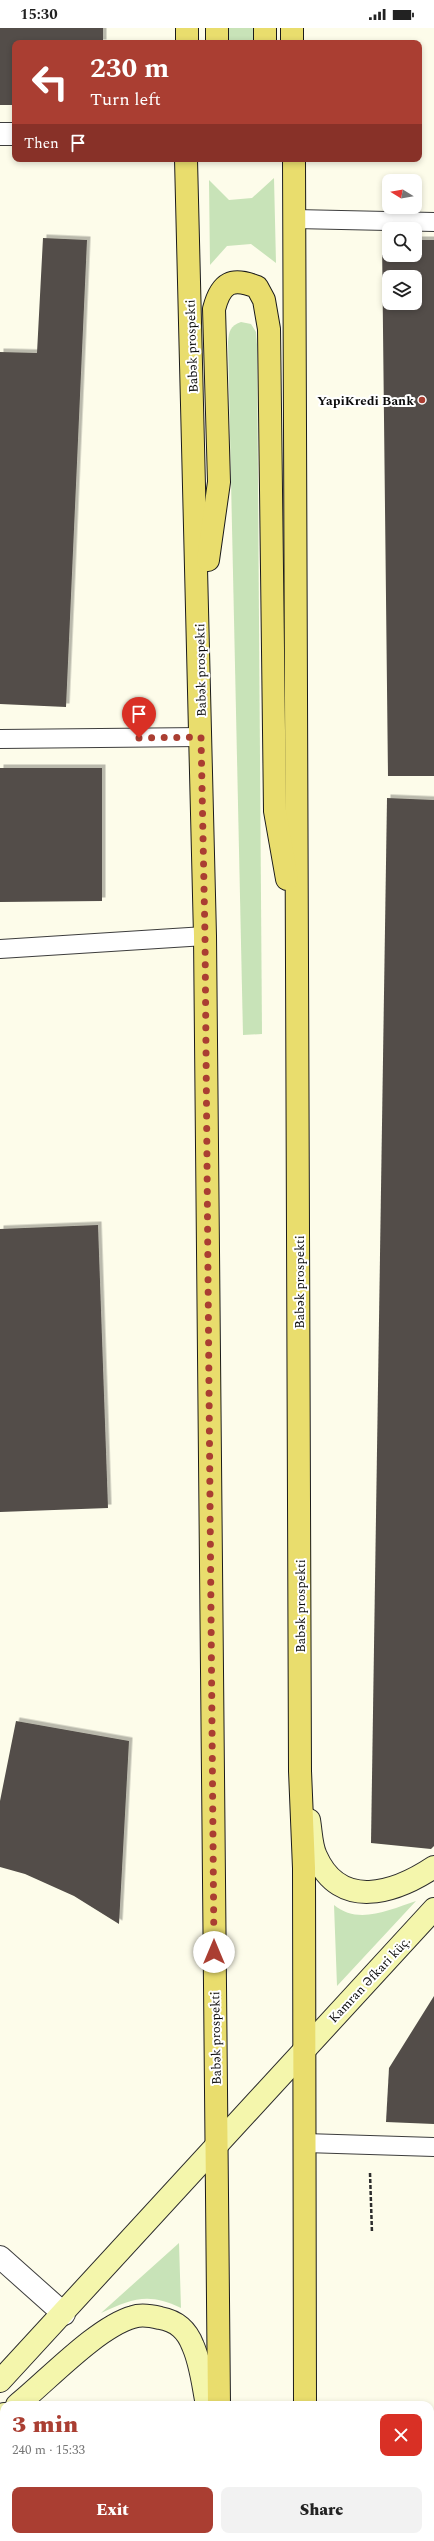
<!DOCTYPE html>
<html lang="en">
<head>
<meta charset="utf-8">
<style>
  body { margin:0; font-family:Spectral,serif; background:#f2f2f2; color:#222; height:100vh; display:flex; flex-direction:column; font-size:15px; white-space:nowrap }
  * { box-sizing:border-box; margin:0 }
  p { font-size:13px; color:#767676 }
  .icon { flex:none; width:22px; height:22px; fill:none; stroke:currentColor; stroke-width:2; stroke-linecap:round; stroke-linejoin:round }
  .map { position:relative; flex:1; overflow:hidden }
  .panel { position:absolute; left:0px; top:2373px; width:434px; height:140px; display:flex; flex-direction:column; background:#fff; border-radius:12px 12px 0 0; box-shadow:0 2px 6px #0003 }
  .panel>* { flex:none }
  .banner { position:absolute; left:12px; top:12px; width:410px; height:122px; border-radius:8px; box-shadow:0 2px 6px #0003; background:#aa3e32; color:#fff; overflow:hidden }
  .needle { width:26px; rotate:281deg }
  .controls { position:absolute; left:382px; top:146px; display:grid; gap:8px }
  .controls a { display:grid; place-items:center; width:40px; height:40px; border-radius:8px; background:#fff; box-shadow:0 2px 6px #0003; font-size:20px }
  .pin { position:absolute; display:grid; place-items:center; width:34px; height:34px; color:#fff; margin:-41px -17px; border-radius:50% 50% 50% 0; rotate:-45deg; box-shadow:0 0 4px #0007 }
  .pin .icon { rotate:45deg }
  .me { position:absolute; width:44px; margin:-22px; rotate:0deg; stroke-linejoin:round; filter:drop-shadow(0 0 3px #0008) }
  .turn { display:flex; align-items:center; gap:14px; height:84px; padding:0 12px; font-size:18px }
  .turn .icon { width:52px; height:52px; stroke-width:2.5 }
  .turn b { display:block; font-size:28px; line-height:34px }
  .then { display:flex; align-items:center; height:38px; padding:0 12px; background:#0003; gap:8px; font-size:15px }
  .round { display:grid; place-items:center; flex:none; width:42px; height:42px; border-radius:8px; background:#f2f2f2 }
  .overview { display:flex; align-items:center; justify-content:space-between; height:68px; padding:0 12px }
  h1 { font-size:24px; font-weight:800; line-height:30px; color:#aa3e32 }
  .cta { display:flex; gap:8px; margin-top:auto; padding:8px 12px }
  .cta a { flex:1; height:46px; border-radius:8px; background:#aa3e32; color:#fff; font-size:16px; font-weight:800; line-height:46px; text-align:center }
  .cta a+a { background:#f2f2f2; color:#222 }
  .status { display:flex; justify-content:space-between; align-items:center; height:28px; padding:0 20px; background:#fff; direction:ltr }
  .status svg { height:11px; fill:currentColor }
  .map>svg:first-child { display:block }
  .green { fill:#c8e3b8 }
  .building { fill:#524d48; fill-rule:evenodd; filter:url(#shadow) }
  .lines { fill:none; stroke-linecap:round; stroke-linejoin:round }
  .lane-casing { stroke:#3d3d3d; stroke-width:20 }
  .street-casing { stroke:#3d3d3d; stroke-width:24 }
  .secondary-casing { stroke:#2c2c2c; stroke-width:24 }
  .primary-casing { stroke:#1b1b1b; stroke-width:24 }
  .path { stroke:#2c2c2c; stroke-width:2.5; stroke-dasharray:4 2; stroke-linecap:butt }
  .lane { stroke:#fff; stroke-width:18 }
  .street { stroke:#fff; stroke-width:22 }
  .secondary { stroke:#f4f6ac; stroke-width:22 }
  .primary { stroke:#e9dd6d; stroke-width:22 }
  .route { stroke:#aa3e32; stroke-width:7; stroke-dasharray:0 12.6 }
  .poi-dot { fill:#aa3e32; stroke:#fff; stroke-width:1.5 }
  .labels { text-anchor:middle; stroke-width:4; stroke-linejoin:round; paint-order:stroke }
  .street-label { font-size:13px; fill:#0a0a0a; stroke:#fff }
  .poi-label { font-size:13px; font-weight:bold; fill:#0a0a0a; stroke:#fff; text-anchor:end }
</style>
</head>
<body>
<div class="status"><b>15:30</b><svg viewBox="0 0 49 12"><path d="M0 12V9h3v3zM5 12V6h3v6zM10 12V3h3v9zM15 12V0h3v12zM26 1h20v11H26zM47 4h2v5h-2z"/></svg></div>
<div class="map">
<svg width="434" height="2513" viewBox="0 0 434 2513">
  <defs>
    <filter id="shadow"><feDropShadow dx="3.5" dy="-3.5" stdDeviation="0" flood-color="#0004"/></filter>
  </defs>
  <rect width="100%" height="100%" fill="#fdfcea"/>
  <!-- green -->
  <g class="green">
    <path d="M226,0H253L254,15H226Z"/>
    <path d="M274,150L276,235L251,216L227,218L210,237L209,152L229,172L252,170Z"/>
    <path d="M241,294L251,296L256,304L257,317L262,1006L243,1007L228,314C229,303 230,298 241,294Z"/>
    <path d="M416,1873L337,1958L334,1877C358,1897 389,1882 416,1873Z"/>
    <path d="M179,2215L181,2280C148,2264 132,2271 101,2285Z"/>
  </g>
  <!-- building -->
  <g class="building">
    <path d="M0,0H103V15H15V77H0Z"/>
    <path d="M43,210L87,212L66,679L0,676V324L37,325Z"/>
    <path d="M382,212H389V227H415V212H434V748H388ZM389,249H415V275H389Z"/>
    <path d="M0,740H102V873L0,874Z"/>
    <path d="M387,770L434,772V1818L431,1821L371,1815Z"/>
    <path d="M98,1197L108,1480L0,1484V1201Z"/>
    <path d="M16,1693L129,1713L119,1896L74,1868L25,1846L0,1839V1773Z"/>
    <path d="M434,1968V2096L386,2094L389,2040Z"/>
    <path d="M0,2473H4V2509H91V2513H0Z"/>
  </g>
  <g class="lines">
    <defs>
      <g id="lane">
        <path d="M295,191L434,194"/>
        <path d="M0,711L201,709"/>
        <path d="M0,921L205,908"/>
        <path d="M305,2115L434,2119"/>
      </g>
      <g id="street">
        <path d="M0,106H15"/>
        <path d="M0,2229L64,2286"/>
        <path d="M430,2499L434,2500"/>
      </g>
      <g id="secondary">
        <path d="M309,1792C311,1803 311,1818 316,1828C340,1883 395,1865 434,1839"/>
        <path d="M0,2353L434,1881"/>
        <path d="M17,2377C47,2353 97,2299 133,2289C141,2286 152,2288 160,2290C177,2293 187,2302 193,2318C201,2336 203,2357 207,2377"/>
        <path d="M0,2389L4,2386"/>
      </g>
      <g id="primary">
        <path d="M217,0V15"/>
        <path d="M265,0V15"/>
        <path d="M292,0V15"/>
        <path d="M187,15V0"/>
        <path d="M186,131L205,908L219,2377"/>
        <path d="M294,131L300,1743L304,1840L305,2377"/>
        <path d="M208,532L219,454L214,281C221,254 232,249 257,259L264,272L269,301L275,783L287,851"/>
        <path d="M220,2509V2513"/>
        <path d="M305,2509V2513"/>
      </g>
    </defs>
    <!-- lane casing -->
    <use href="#lane" class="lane-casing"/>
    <!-- street casing -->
    <use href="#street" class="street-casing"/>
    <!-- secondary casing -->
    <use href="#secondary" class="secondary-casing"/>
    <!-- primary casing -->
    <use href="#primary" class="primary-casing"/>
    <!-- path -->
    <path class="path" d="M370,2145L372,2205"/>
    <!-- lane -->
    <use href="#lane" class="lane"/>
    <!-- street -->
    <use href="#street" class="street"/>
    <!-- secondary -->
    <use href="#secondary" class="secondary"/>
    <!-- primary -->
    <use href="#primary" class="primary"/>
  </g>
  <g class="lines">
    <!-- route -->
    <path class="route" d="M139,710L201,709L205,908L214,1924"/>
  </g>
  <!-- markers -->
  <circle class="poi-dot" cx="422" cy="372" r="4"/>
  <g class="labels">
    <!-- street labels -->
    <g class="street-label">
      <text transform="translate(191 318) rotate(-92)" y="5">Babək prospekti</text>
      <text transform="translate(200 642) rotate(-91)" y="5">Babək prospekti</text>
      <text transform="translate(299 1254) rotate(-90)" y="5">Babək prospekti</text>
      <text transform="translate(300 1578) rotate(-90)" y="5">Babək prospekti</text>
      <text transform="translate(369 1951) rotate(-47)" y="5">Kamran Əfkari küç.</text>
      <text transform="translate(215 2010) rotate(-91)" y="5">Babək prospekti</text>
    </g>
    <!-- poi labels -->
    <g class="poi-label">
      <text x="414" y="377">YapiKredi Bank</text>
    </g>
  </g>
</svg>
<div class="controls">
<a><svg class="needle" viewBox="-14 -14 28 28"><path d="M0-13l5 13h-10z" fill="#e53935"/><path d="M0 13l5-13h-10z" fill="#767676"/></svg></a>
<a><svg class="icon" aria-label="search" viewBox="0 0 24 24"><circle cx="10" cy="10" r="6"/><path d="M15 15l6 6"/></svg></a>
<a><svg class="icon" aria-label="layers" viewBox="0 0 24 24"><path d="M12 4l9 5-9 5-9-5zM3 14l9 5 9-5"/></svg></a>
</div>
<div class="pin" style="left:139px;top:710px;background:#d93025"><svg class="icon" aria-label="arrive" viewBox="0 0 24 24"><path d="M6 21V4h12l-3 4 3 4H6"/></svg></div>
<svg class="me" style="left:214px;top:1924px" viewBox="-20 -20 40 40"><circle r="19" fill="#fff"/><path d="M0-13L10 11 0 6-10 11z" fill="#aa3e32"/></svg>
<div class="banner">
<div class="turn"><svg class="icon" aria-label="left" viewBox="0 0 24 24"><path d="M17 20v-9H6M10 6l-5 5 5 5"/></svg><div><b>230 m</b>Turn left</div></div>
<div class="then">Then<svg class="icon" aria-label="arrive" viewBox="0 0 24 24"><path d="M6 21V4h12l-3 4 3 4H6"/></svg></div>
</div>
<section class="panel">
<div class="overview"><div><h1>3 min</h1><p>240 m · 15:33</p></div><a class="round" style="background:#d93025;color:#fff"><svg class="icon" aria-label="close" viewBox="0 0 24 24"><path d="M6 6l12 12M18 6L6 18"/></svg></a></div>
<div class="cta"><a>Exit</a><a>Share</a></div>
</section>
</div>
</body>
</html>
